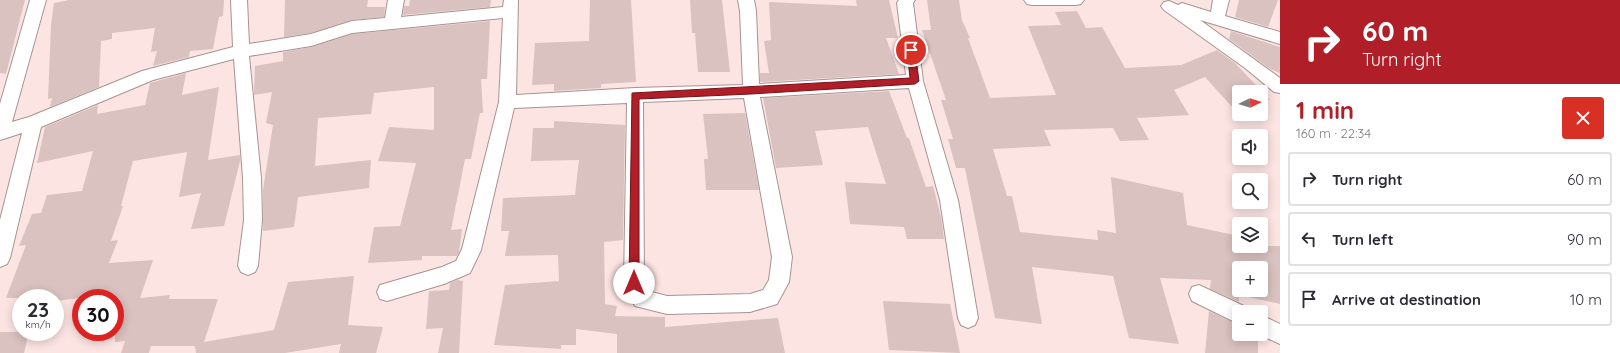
<!DOCTYPE html>
<html lang="en">
<head>
<meta charset="utf-8">
<style>
  body { margin:0; font-family:Quicksand,sans-serif; background:#f2f2f3; color:#2b2b33; height:100vh; display:flex; flex-direction:column; font-size:15px; white-space:nowrap }
  * { box-sizing:border-box; margin:0 }
  p { font-size:13px; color:#7c7c81 }
  .icon { flex:none; width:22px; height:22px; fill:none; stroke:currentColor; stroke-width:2; stroke-linecap:round; stroke-linejoin:round }
  .map { position:relative; flex:1; overflow:hidden }
  .drawer { display:flex; flex-direction:column; background:#fff; width:340px }
  .drawer>* { flex:none }
  .top-card { background:#b01e28; color:#fff; overflow:hidden }
  .needle { width:26px; rotate:85deg }
  .buttons { position:absolute; left:1232px; top:85px; display:grid; gap:8px }
  .buttons a { display:grid; place-items:center; width:36px; height:36px; border-radius:4px; background:#fff; box-shadow:0 2px 10px #0003; font-size:20px }
  .speed { position:absolute; left:12px; top:289px; display:flex; gap:8px; font-size:20px; font-weight:700; text-align:center }
  .speed>* { display:grid; place-content:center; width:52px; height:52px; border-radius:50%; background:#fff; box-shadow:0 2px 10px #0003; line-height:1 }
  .speed small { font-size:10px; font-weight:400 }
  .speed .limit { border:6px solid #d22; background:#fff; color:#111 }
  .pin { position:absolute; display:grid; place-items:center; width:34px; height:34px; color:#fff; margin:-17px; border:2px solid #fff; border-radius:50%; box-shadow:0 1px 4px #0007 }
  .me { position:absolute; width:44px; margin:-22px; rotate:0deg; stroke-linejoin:round; filter:drop-shadow(0 0 3px #0008) }
  .turn { display:flex; align-items:center; gap:14px; height:84px; padding:0 16px; font-size:18px }
  .turn .icon { width:52px; height:52px; stroke-width:2.5 }
  .turn b { display:block; font-size:28px; line-height:34px }
  .round { display:grid; place-items:center; flex:none; width:42px; height:42px; border-radius:4px; background:#f2f2f3 }
  .headline { display:flex; align-items:center; justify-content:space-between; height:68px; padding:0 16px }
  h1 { font-size:24px; font-weight:700; line-height:30px; color:#b01e28 }
  ul { padding:0; list-style:none }
  li { display:flex; align-items:center; gap:12px; height:54px; margin:0 8px 6px; padding:0 8px; border:2px solid #e1e1e2; border-radius:4px }
  li div { flex:1 }
  li b { display:block; font-size:15px }
  li em { font-style:normal }
  main { display:flex; flex:1; min-height:0 }
  .map>svg:first-child { display:block }
  .building { fill:#d9c2c0; fill-rule:evenodd }
  .lines { fill:none; stroke-linecap:round; stroke-linejoin:round }
  .street-casing { stroke:#a99391; stroke-width:2 }
  .street { fill:#fff; fill-rule:evenodd }
  .route { fill:#b01e28; stroke:#72141a }
</style>
</head>
<body>
<main>
<div class="map">
<svg width="1280" height="353" viewBox="0 0 1280 353">
  <rect width="100%" height="100%" fill="#fce4e2"/>
  <!-- building -->
  <g class="building">
    <path d="M0,0H25L6,74L0,73Z"/>
    <path d="M69,0H224L223,16L219,17L213,49L190,51L189,57L153,66L157,51L151,52L155,28L112,33V39L101,41L99,87L50,107L52,98L48,99L51,25L54,3Z"/>
    <path d="M285,0H368L367,7H385L384,17L352,20L311,33L284,37Z"/>
    <path d="M410,0H491L490,7L403,15L404,6H409Z"/>
    <path d="M590,0H631L636,82L601,84V88L554,91V84L532,85L535,43L589,41Z"/>
    <path d="M690,0H722L730,72H698L695,33H692Z"/>
    <path d="M856,0H889L898,38H886L899,74L760,82V73H769L764,41L771,40L769,2L857,6Z"/>
    <path d="M927,0H959L962,20L970,38H968L990,98L1056,95L1028,26L1061,25L1055,12L1077,11L1086,28L1102,27L1125,68L1181,65L1217,50L1235,63L1270,100L1261,102V92H1239V107L1233,108L1205,77L1174,90L1189,115L1137,118L1149,140L1120,141L1113,128L1044,130L1051,146L993,149L1007,196H1012L1020,232L1098,240L1097,230L1116,233L1111,177L1183,193L1187,225L1239,236V246H1280V304L1239,295V302L1210,289L1211,280L1160,278L1179,344L1129,338L1113,276L1032,267L1042,324L995,318L965,168H956L948,139H953L941,100H946L922,30H931ZM1239,268H1261V290H1239Z"/>
    <path d="M1239,0H1278L1268,27L1235,17Z"/>
    <path d="M490,21L487,79H481L483,113H480L471,159H465L451,230L462,229L459,252L457,256H422V260L368,263L374,227L400,226L416,163L378,161L389,127L434,130V87L374,93L371,114L318,118L315,166L371,160L369,188L298,197L294,227L263,231V190L273,125L266,123L272,92L254,95L255,66L283,61V52L311,47L352,34Z"/>
    <path d="M1231,31L1280,47V73L1270,69L1229,39Z"/>
    <path d="M186,73L182,95L219,87L208,160L240,155V161L224,226L191,229L201,193L179,197L187,152L133,161L121,206H123L111,241L118,240L109,263L153,260L140,298L170,295L169,299H218L204,342L274,330L288,282L354,276L348,325L383,327L376,353H339L341,344L285,353H196L195,346H151L149,353H121L125,341L115,342V298H98V296L55,301V298H6L26,245L19,246L32,214L41,213L47,195L82,191L93,151L37,163L45,127L98,105L97,114L145,105L150,83Z"/>
    <path d="M889,91L907,138H909L926,187L933,186L941,217L944,239H907L904,227L850,224L845,182L886,184L868,127L815,131L823,165L776,168L763,98Z"/>
    <path d="M745,113L759,190H706L704,159H708L703,114Z"/>
    <path d="M554,121L625,125L623,240L604,242L605,304L617,306L615,316L665,317V327L778,318L785,353H617V334L576,329V345H561V349L494,345L505,285L559,281L558,255L505,256L509,231H501L503,198L575,195L579,160L531,161L533,128H554Z"/>
    <path d="M457,280L463,281L459,353H438L443,328L426,329L429,291L449,290L450,283Z"/>
    <path d="M883,301L950,304L960,353L889,350Z"/>
    <path d="M1209,311L1239,325V334H1257L1258,336V353H1205Z"/>
    <path d="M0,332H29L24,353H0Z"/>
  </g>
  <g class="lines">
    <defs>
      <g id="street">
        <path d="M30,0H46L12,122L29,117L142,71L233,47L231,0H247L249,44L311,34L352,21L385,18L388,0H404L401,17L503,7L504,0H518L516,95L635,88L743,85L740,11L738,0H754L756,11L759,84L906,75L897,3L899,0H915L913,3L923,81L958,200L978,318L975,325L968,328L961,325L958,318L940,200L909,88L760,97L792,257L789,282L777,304L750,312L667,314L635,306L624,283L627,103L514,108L481,250L470,273L444,284L387,301L380,299L377,292L380,285L442,267L456,261L462,249L499,102L503,18L352,33L311,46L249,56L261,178L262,220L258,266L255,272L248,275L241,272L238,266L244,220L243,178L234,59L153,80L41,127L10,258L7,264L0,267V220L22,133L0,140V104ZM744,98L772,257L769,280L763,290L750,294L667,296L648,291L644,282L643,102Z"/>
        <path d="M1024,0H1084L1081,4L1076,5H1032L1027,4Z"/>
        <path d="M1213,0H1229L1225,16L1280,32V44L1200,20L1280,78V93L1274,92L1245,68L1164,10L1161,6L1164,2L1169,1L1178,5L1182,3L1211,12Z"/>
        <path d="M1199,285L1246,307L1248,312H1239V324L1192,301L1189,294L1192,287Z"/>
        <path d="M1261,315L1280,324V344L1258,334H1261Z"/>
      </g>
    </defs>
    <!-- street casing -->
    <use href="#street" class="street-casing"/>
    <!-- street -->
    <use href="#street" class="street"/>
  </g>
  <!-- route -->
  <path class="route" d="M911,47L915,50L919,81L915,84L751,94L639,99V283L637,286L634,288L630,286L629,283L632,93L910,78L907,50Z"/>
</svg>
<div class="buttons">
<a><svg class="needle" viewBox="-14 -14 28 28"><path d="M0-13l5 13h-10z" fill="#e53935"/><path d="M0 13l5-13h-10z" fill="#7c7c81"/></svg></a>
<a><svg class="icon" aria-label="sound" viewBox="0 0 24 24"><path d="M4 9h4l5-4v14l-5-4H4zM17 9q2 3 0 6"/></svg></a>
<a><svg class="icon" aria-label="search" viewBox="0 0 24 24"><circle cx="10" cy="10" r="6"/><path d="M15 15l6 6"/></svg></a>
<a><svg class="icon" aria-label="layers" viewBox="0 0 24 24"><path d="M12 4l9 5-9 5-9-5zM3 14l9 5 9-5"/></svg></a>
<a>+</a>
<a>−</a>
</div>
<div class="speed"><div>23<small>km/h</small></div><div class="limit">30</div></div>
<div class="pin" style="left:911px;top:50px;background:#d93025"><svg class="icon" aria-label="arrive" viewBox="0 0 24 24"><path d="M6 21V4h12l-3 4 3 4H6"/></svg></div>
<svg class="me" style="left:634px;top:283px" viewBox="-20 -20 40 40"><circle r="19" fill="#fff"/><path d="M0-13L10 11 0 6-10 11z" fill="#b01e28"/></svg>
</div>
<section class="drawer">
<div class="top-card">
<div class="turn"><svg class="icon" aria-label="right" viewBox="0 0 24 24"><path d="M7 20v-9h11M14 6l5 5-5 5"/></svg><div><b>60 m</b>Turn right</div></div>
</div>
<div class="headline"><div><h1>1 min</h1><p>160 m · 22:34</p></div><a class="round" style="background:#d93025;color:#fff"><svg class="icon" aria-label="close" viewBox="0 0 24 24"><path d="M6 6l12 12M18 6L6 18"/></svg></a></div>
<ul>
<li><svg class="icon" aria-label="right" viewBox="0 0 24 24"><path d="M7 20v-9h11M14 6l5 5-5 5"/></svg><div><b>Turn right</b></div><em>60 m</em></li>
<li><svg class="icon" aria-label="left" viewBox="0 0 24 24"><path d="M17 20v-9H6M10 6l-5 5 5 5"/></svg><div><b>Turn left</b></div><em>90 m</em></li>
<li><svg class="icon" aria-label="arrive" viewBox="0 0 24 24"><path d="M6 21V4h12l-3 4 3 4H6"/></svg><div><b>Arrive at destination</b></div><em>10 m</em></li>
</ul>
</section>
</main>
</body>
</html>
